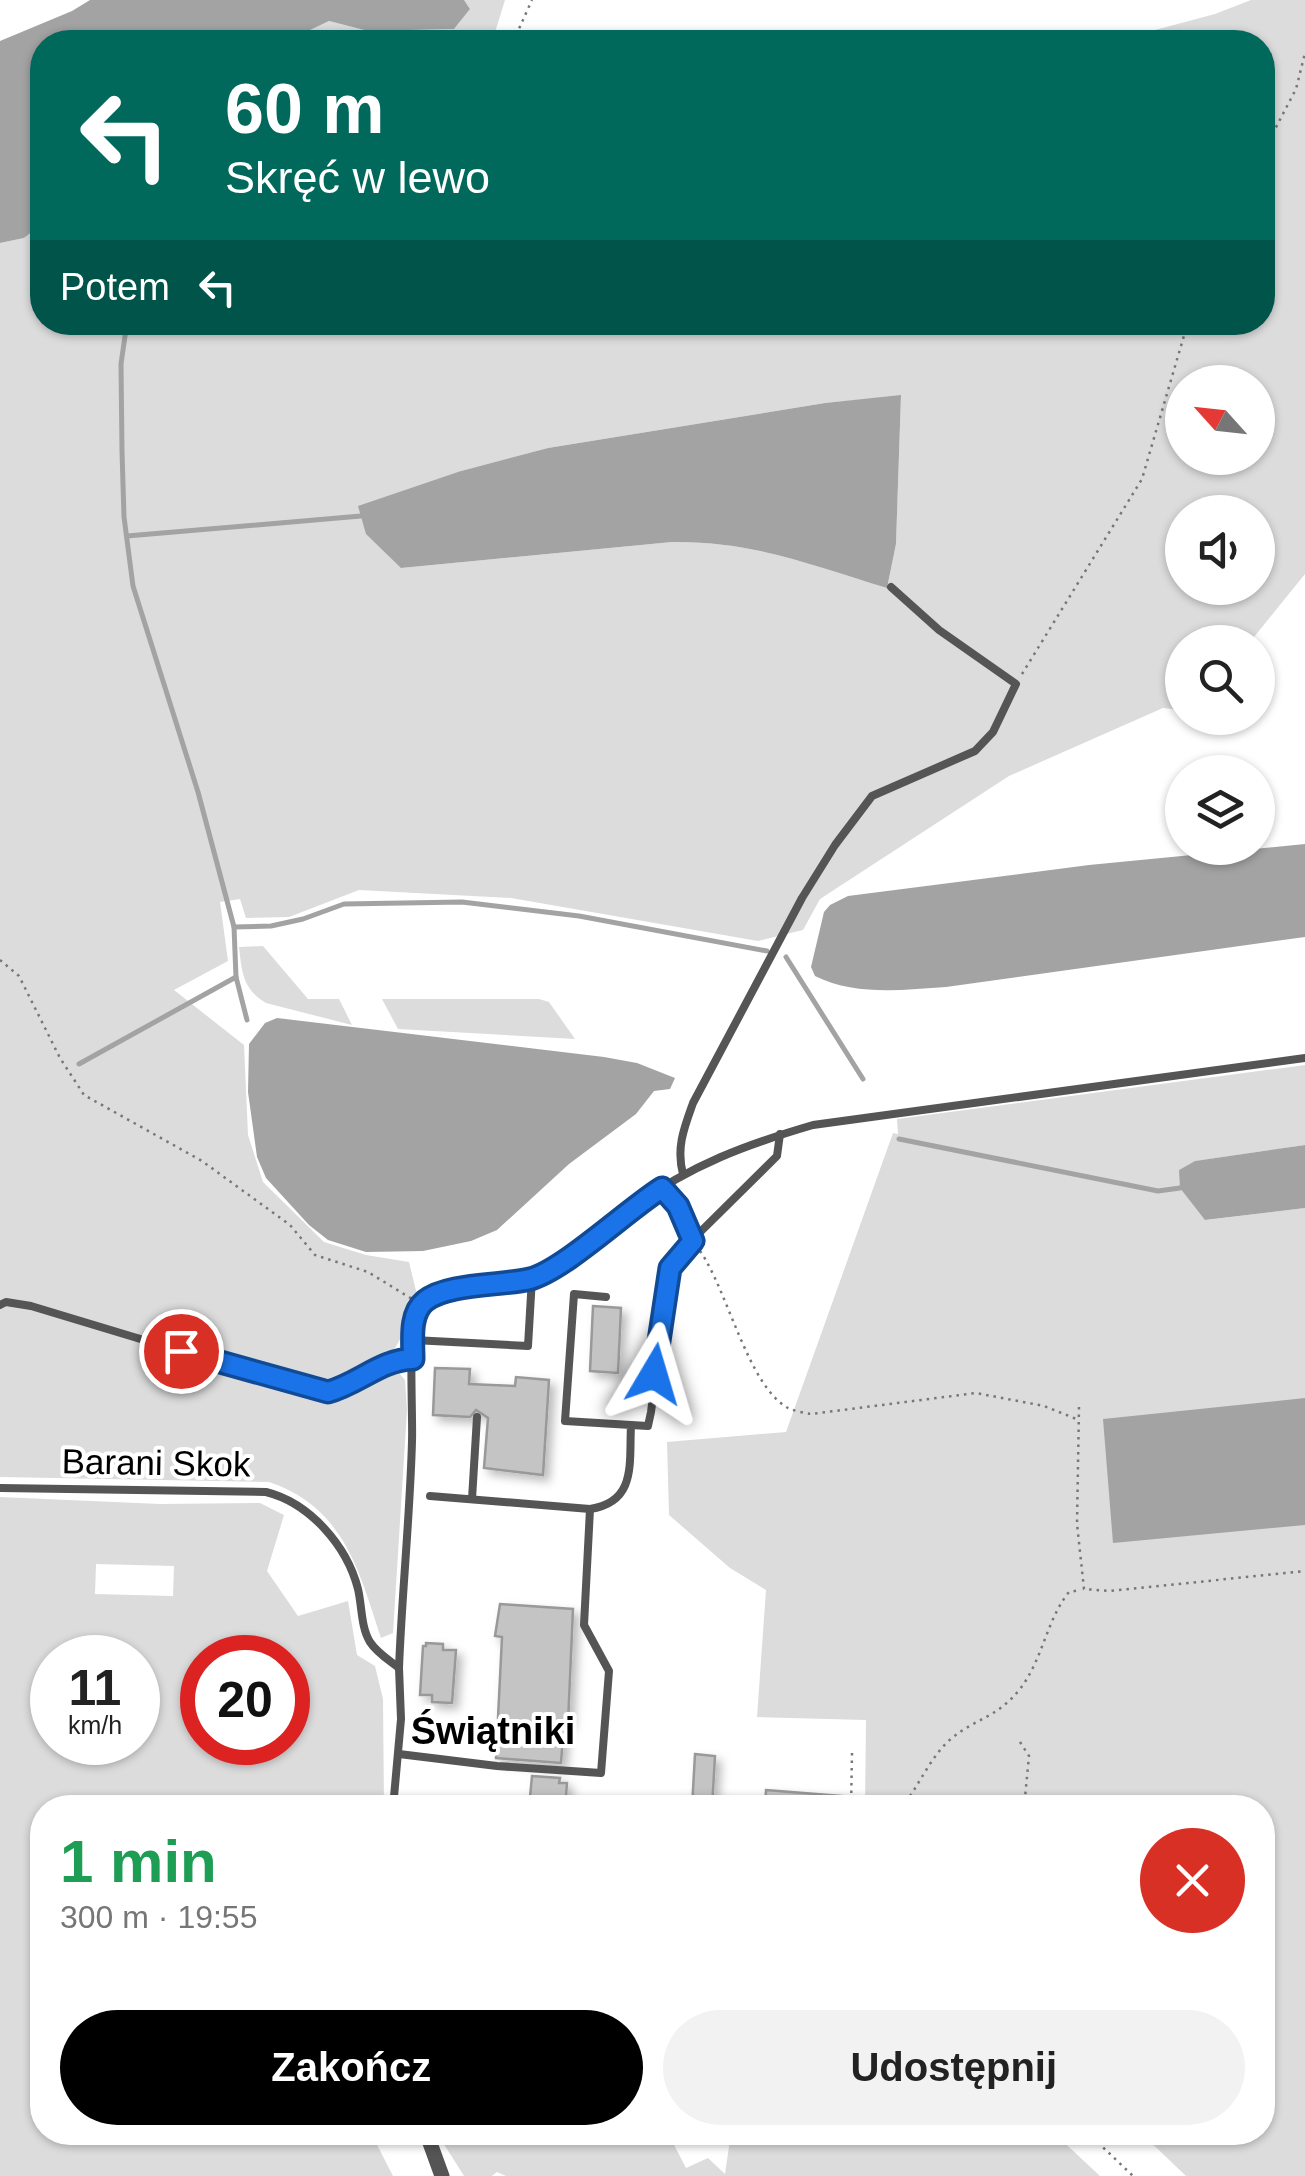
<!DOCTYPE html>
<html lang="pl">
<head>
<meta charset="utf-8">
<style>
  body { margin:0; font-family:Arial,sans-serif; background:#f2f2f2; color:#222; height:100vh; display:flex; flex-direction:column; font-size:38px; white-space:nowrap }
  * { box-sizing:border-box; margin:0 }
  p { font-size:32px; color:#767676 }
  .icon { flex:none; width:55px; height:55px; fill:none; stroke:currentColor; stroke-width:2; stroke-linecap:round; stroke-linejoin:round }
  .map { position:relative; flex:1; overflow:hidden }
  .panel { position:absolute; left:30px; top:1795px; width:1245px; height:350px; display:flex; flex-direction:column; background:#fff; border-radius:40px; box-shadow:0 2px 8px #0004 }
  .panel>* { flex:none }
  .hud { position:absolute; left:30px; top:30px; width:1245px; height:305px; border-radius:40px; box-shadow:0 2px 8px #0004; background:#00695c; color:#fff; overflow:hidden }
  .needle { width:65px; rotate:297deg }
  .buttons { position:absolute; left:1165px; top:365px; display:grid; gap:20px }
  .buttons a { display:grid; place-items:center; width:110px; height:110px; border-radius:50%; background:#fff; box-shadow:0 2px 8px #0004; font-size:50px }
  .speed { position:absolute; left:30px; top:1635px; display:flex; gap:20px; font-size:50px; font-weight:700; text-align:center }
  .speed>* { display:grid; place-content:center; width:130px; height:130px; border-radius:50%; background:#fff; box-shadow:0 2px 8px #0004; line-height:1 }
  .speed small { font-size:25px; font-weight:400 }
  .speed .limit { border:15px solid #d22; background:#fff; color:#111 }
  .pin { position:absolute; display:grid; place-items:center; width:85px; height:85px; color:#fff; margin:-42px; border:5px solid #fff; border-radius:50%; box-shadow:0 2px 10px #0007 }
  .me { position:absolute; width:110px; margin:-55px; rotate:7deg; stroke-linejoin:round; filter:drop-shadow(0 0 8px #0008) }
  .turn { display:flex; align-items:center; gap:35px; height:210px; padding:0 30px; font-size:45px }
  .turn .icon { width:130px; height:130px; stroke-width:2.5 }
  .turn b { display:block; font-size:70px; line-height:85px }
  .then { display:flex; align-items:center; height:95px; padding:0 30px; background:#0003; gap:20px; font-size:38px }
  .round { display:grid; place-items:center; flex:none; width:105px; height:105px; border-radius:52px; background:#f2f2f2 }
  .head { display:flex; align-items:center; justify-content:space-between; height:170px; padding:0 30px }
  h1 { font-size:60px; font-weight:700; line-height:75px; color:#1e9e55 }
  .primary-button { display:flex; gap:20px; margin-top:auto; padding:20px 30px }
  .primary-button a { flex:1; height:115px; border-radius:60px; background:#000; color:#fff; font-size:40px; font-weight:700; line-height:115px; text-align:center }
  .primary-button a+a { background:#f2f2f2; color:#222 }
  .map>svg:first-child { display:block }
  .green { fill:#dcdcdc; fill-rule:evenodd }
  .water { fill:#a3a3a3 }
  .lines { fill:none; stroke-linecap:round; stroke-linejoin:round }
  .stream { stroke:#a3a3a3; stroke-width:5 }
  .building { fill:#c4c4c4; stroke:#999; stroke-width:2.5; filter:url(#shadow) }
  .path { stroke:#777; stroke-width:2.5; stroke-dasharray:2.5 5; stroke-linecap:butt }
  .lane { stroke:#555; stroke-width:8 }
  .street { stroke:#555; stroke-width:15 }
  .route-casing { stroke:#114b97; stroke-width:25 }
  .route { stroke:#1a73e8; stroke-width:18 }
  .labels { text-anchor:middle; stroke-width:8; stroke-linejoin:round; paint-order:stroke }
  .street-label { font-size:35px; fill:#000; stroke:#fff }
  .neighbourhood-label { font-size:38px; font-weight:bold; fill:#000; stroke:#fff }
</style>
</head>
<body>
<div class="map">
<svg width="1305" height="2176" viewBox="0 0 1305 2176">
  <defs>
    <filter id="shadow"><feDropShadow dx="5.5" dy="5.5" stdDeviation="5" flood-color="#0004"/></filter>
  </defs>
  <rect width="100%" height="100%" fill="#fff"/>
  <!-- green -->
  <g class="green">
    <path d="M464,0H505L492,42H285L329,21L368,31L454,29L470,9Z"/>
    <path d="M1251,0H1305V574L1250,642H1182V710L1163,708L1009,776L820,899L803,930L758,941L511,898L359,890L289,917L246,918L240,899L220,902L228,961L174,990L244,1045L248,1135L263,1182L324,1242L366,1255L409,1262L418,1299C402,1314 408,1336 390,1354L394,1367L405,1380L407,1410L393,1633L381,1638C359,1571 344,1507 269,1482L0,1477V243L24,238L42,224V322H1262V42H1110L1215,14ZM1182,382H1258V458H1182ZM901,396L896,544L887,588C811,565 753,541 672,542L401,568L461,471L548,448L825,403ZM1182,512H1258V588H1182Z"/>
    <path d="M263,946L308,999H339L352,1025L266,1003C243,989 242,973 239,947Z"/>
    <path d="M382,999H539L549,1002L575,1039L398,1029Z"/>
    <path d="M1305,1065V1145L1196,1161L1179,1170L1206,1220L1305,1208V2176H1186L1141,2133L1262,2132V1808L865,1807L866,1720L757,1717L766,1590L730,1568L669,1515L667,1442L786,1432L893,1133L898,1134L897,1119Z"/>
    <path d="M0,1497L160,1504L260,1503L284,1515L267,1571L298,1616L348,1601L357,1655L375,1666L383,1699L384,1807L42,1808V2132L371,2133L393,2176H0ZM96,1564L174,1566L173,1596L95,1594ZM52,1658H138V1742H52ZM202,1658H288V1742H202Z"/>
    <path d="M441,2133H668L686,2168L708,2158L725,2174L731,2133H1054L1100,2176H506L497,2172L492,2176H464L442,2141Z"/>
  </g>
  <!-- water -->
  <g class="water">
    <path d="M90,0H464L470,9L454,29L368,31L329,21L285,42H42V224L24,238L0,243V41L72,11Z"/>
    <path d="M901,395L896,544L887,588C811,565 753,541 672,542L401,568L366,534L358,506L461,471L548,448L825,403Z"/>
    <path d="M1305,844V937L946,987C902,990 855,996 815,976L811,967L824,912L830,905L848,896L1089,865Z"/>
    <path d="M277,1018L604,1057L637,1063L675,1078L670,1089L654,1091L636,1114L569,1164L497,1230L471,1241L423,1251L366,1252L328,1240L309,1225L266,1178L257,1157L248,1092L249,1044L265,1023Z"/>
    <path d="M1305,1145V1208L1205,1220L1180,1188L1179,1170L1195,1161Z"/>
    <path d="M1305,1398V1525L1113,1543L1103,1419Z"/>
  </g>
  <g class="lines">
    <!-- stream -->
    <g class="stream">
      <path d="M127,322L121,364L122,451L124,517L133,586L198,792L234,927L236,977L247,1020"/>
      <path d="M127,536L361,516"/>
      <path d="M234,927L271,926L303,919L344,904L462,902L579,916L767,951"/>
      <path d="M786,957L863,1079"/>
      <path d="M79,1064L236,977"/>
      <path d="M899,1139L1158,1191L1180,1188"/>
    </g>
  </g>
  <!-- building -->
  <g class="building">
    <path d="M593,1306L621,1308L618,1373L590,1371Z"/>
    <path d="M435,1368L470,1369L469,1384L515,1386L516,1377L549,1380L543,1475L484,1468L488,1418L476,1410L470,1417L433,1415Z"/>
    <path d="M500,1604L573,1609L568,1723H564L561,1763L496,1758L502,1637L495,1636Z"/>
    <path d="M426,1643L443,1644V1650H456L452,1703L432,1702V1695H420L423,1646H426Z"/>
    <path d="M695,1754L715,1756L712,1808H692Z"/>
    <path d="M532,1776L560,1778L559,1783H567L565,1808H529Z"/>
    <path d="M766,1790L853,1797L852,1808H765Z"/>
  </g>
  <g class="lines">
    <!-- path -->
    <g class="path">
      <path d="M513,42L532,0"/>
      <path d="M1262,154L1296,89L1305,53"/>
      <path d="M1022,674L1142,479L1188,322"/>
      <path d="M0,960L19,976L60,1058L84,1095L202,1161L290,1225L315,1255L368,1272L412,1299"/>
      <path d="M700,1251C728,1291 748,1386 788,1408C795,1411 804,1413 811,1414L976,1393L1044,1406L1079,1420"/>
      <path d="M1079,1407L1077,1524L1084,1589L1110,1591L1305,1571"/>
      <path d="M1020,1742L1029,1756L1024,1808"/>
      <path d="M851,1808L852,1753"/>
      <path d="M901,1808C919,1787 930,1756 952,1738C976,1718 997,1718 1020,1689C1043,1659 1046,1621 1069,1592L1081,1590"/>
      <path d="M1087,2132L1133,2176"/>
    </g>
    <!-- lane -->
    <g class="lane">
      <path d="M683,1174C676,1148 684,1128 693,1103L802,898L835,845L872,796L975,751L993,732L1016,684L939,630L891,587"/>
      <path d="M662,1188L678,1206L693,1241"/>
      <path d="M0,1305L6,1302L31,1306L293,1385C305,1387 320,1393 332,1391C363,1386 381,1359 413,1359"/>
      <path d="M413,1340L528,1346L532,1278"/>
      <path d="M631,1425L648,1426L651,1412L670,1268L680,1252L777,1156L780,1134"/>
      <path d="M0,1488L266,1492C310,1503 347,1546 358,1589C362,1606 361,1628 370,1642C377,1653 389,1660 399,1668L401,1719L393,1808"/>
      <path d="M430,1496L590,1509"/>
      <path d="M472,1499L477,1417"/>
      <path d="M399,1668C402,1592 410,1516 412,1441C413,1415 408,1330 416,1312C432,1280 507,1290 536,1276C573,1259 603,1229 635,1206C690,1165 748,1144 813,1125L1305,1058"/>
      <path d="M399,1754L497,1766L601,1773L609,1671L584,1625L590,1509C637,1502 629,1463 631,1425L565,1421L574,1294L606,1297"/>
      <path d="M749,1808L750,1805"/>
    </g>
    <!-- street -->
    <path class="street" d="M426,2132L442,2176"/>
  </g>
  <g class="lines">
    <defs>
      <path id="route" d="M181,1351L328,1392C358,1384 382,1359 413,1359C413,1341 409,1314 425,1301C447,1283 501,1286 530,1279C564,1270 627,1210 662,1188L678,1206L693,1241L670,1268L654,1374"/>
    </defs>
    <!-- route casing -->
    <use href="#route" class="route-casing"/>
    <!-- route -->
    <use href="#route" class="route"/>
  </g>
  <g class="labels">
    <!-- street labels -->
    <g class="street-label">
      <text transform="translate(156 1463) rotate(1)" y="12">Barani Skok</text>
    </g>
    <!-- neighbourhood labels -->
    <g class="neighbourhood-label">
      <text x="493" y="1744">Świątniki</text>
    </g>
  </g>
</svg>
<div class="buttons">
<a><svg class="needle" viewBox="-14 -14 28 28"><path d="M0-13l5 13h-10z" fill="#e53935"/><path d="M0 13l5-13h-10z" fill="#767676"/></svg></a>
<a><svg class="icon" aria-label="sound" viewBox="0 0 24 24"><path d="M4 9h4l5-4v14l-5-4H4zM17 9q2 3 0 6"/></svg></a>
<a><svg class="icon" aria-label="search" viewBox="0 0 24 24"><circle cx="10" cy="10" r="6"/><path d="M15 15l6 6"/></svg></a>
<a><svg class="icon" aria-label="layers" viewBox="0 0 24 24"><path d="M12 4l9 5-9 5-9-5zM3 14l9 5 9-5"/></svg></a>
</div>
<div class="speed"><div>11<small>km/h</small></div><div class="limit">20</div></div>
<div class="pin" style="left:181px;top:1351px;background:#d93025"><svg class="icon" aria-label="arrive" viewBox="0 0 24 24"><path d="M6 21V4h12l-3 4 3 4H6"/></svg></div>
<svg class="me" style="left:654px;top:1374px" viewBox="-20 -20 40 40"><path d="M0-17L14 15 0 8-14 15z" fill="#1a73e8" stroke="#fff" stroke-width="4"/></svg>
<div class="hud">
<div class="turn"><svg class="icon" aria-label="left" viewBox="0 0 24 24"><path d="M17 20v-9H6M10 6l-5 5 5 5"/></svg><div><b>60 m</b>Skręć w lewo</div></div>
<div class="then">Potem<svg class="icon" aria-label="left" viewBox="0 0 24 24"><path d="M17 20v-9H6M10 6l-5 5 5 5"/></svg></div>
</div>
<section class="panel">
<div class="head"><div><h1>1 min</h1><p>300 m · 19:55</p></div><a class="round" style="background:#d93025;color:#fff"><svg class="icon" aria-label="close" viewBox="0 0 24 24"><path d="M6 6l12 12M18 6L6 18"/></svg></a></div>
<div class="primary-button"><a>Zakończ</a><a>Udostępnij</a></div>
</section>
</div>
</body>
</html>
